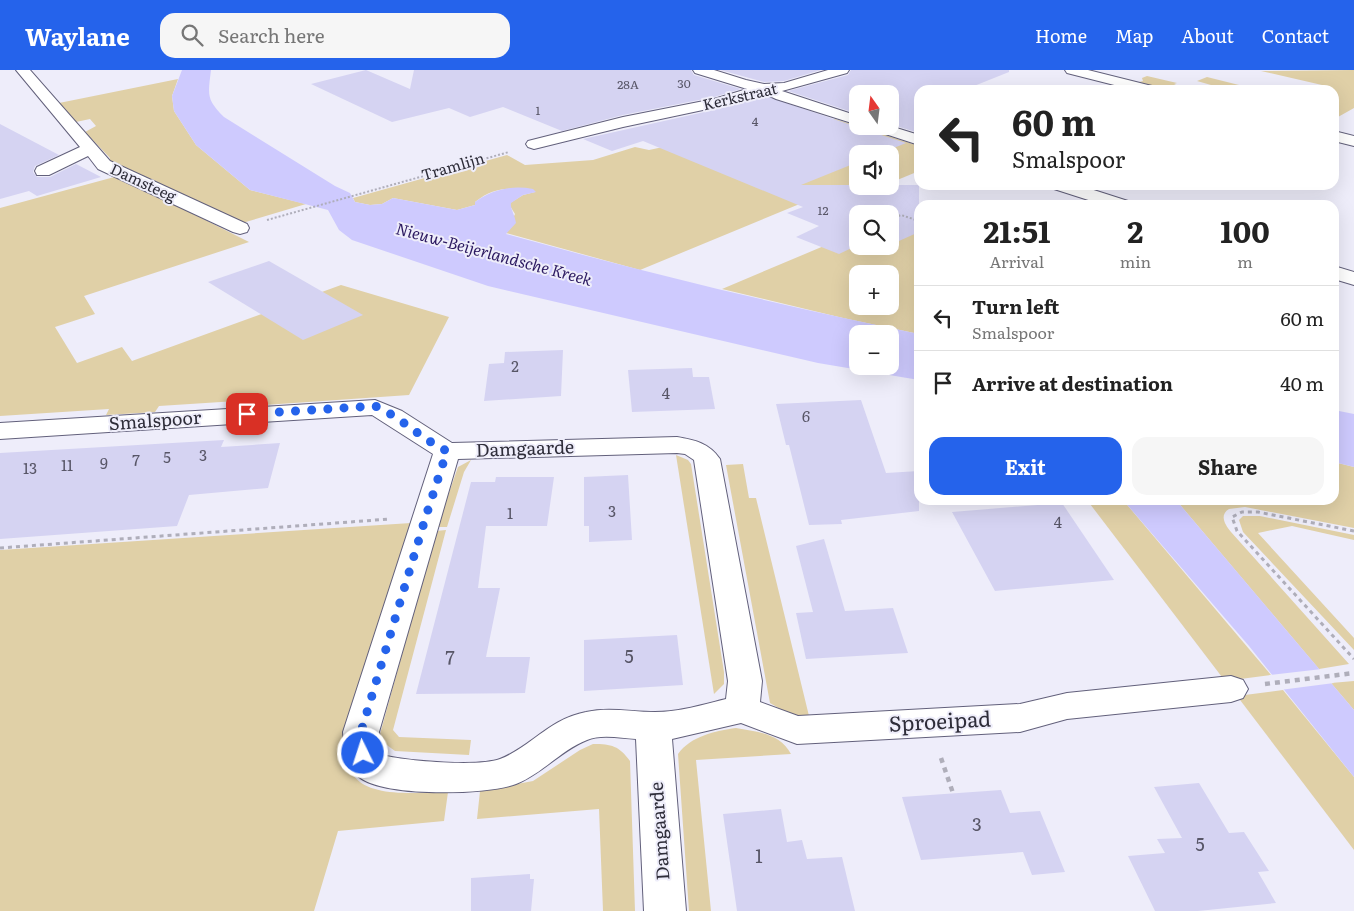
<!DOCTYPE html>
<html lang="en">
<head>
<meta charset="utf-8">
<style>
  body { margin:0; font-family:Literata,serif; background:#f6f6f6; color:#222; height:100vh; display:flex; flex-direction:column; font-size:19px; white-space:nowrap }
  * { box-sizing:border-box; margin:0 }
  p { font-size:16px; color:#767676 }
  .icon { flex:none; width:28px; height:28px; fill:none; stroke:currentColor; stroke-width:2; stroke-linecap:round; stroke-linejoin:round }
  .map { position:relative; flex:1; overflow:hidden }
  .drawer { position:absolute; left:914px; top:130px; width:425px; height:305px; display:flex; flex-direction:column; background:#fff; border-radius:15px; box-shadow:0 5px 20px #0002 }
  .drawer>* { flex:none }
  .top-card { position:absolute; left:914px; top:15px; width:425px; height:105px; border-radius:15px; box-shadow:0 5px 20px #0002; background:#fff; color:#222; overflow:hidden }
  .needle { width:32px; rotate:346deg }
  .tools { position:absolute; left:849px; top:15px; display:grid; gap:10px }
  .tools a { display:grid; place-items:center; width:50px; height:50px; border-radius:10px; background:#fff; box-shadow:0 5px 20px #0002; font-size:25px }
  .pin { position:absolute; display:grid; place-items:center; width:42px; height:42px; color:#fff; margin:-21px; border-radius:10px; box-shadow:0 2px 8px #0006 }
  .me { position:absolute; width:55px; margin:-28px; rotate:356deg; stroke-linejoin:round; filter:drop-shadow(0 0 4px #0008) }
  .turn { display:flex; align-items:center; gap:18px; height:105px; padding:0 15px; font-size:22px }
  .turn .icon { width:65px; height:65px; stroke-width:2.5 }
  .turn b { display:block; font-size:35px; line-height:42px }
  .eta { display:flex; justify-content:space-evenly; align-items:center; height:85px; text-align:center }
  .eta b { font-size:30px; font-weight:700; line-height:35px }
  .primary-button { display:flex; gap:10px; margin-top:auto; padding:10px 15px }
  .primary-button a { flex:1; height:58px; border-radius:15px; background:#2563eb; color:#fff; font-size:20px; font-weight:700; line-height:58px; text-align:center }
  .primary-button a+a { background:#f6f6f6; color:#222 }
  ul { padding:0; list-style:none }
  li { display:flex; align-items:center; gap:15px; height:65px; padding:0 15px; border-top:1px solid #e0e0e0 }
  li div { flex:1 }
  li b { display:block; font-size:19px }
  li em { font-style:normal }
  header { display:flex; align-items:center; gap:30px; box-sizing:border-box; height:70px; padding:0 25px; background:#2563eb; color:#fff }
  header strong { font-size:24px }
  nav { display:flex; gap:28px; margin-inline-start:auto; font-size:18px }
  .search { width:350px; height:45px; background:#f6f6f6; display:flex; align-items:center; gap:12px; box-sizing:border-box; padding:0 18px; border-radius:15px; color:#767676; font-size:19px }
  .map>svg:first-child { display:block }
  .green { fill:#e0d0a7; fill-rule:evenodd }
  .water { fill:#cecafe; fill-rule:evenodd }
  .pier { fill:#eeedfa }
  .building { fill:#d5d3f2 }
  .lines { fill:none; stroke-linecap:round; stroke-linejoin:round }
  .minor-casing { stroke:#62607b; stroke-width:2 }
  .path-far2 { stroke:#afaeba; stroke-width:2; stroke-dasharray:2 2; stroke-linecap:butt }
  .path-far1 { stroke:#afaeba; stroke-width:3; stroke-dasharray:4 4; stroke-linecap:butt }
  .path { stroke:#afaeba; stroke-width:4.5; stroke-dasharray:5 5; stroke-linecap:butt }
  .minor { fill:#fff; fill-rule:evenodd }
  .route { stroke:#2563eb; stroke-width:9; stroke-dasharray:0 16.2 }
  .labels { text-anchor:middle; stroke-width:4; stroke-linejoin:round; paint-order:stroke }
  .far-number-label { font-size:12px; fill:#585667 }
  .far-street-label { font-size:15px; fill:#2e2d39; stroke:#eeedfa }
  .number-label { font-size:15px; fill:#585667 }
  .far-water-label { font-size:16px; font-style:italic; fill:#2c1a61; stroke:#eeedfa }
  .street-label { font-size:18px; fill:#2e2d39; stroke:#eeedfa }
  .near-number-label { font-size:18px; fill:#585667 }
  .near-street-label { font-size:21px; fill:#2e2d39; stroke:#eeedfa }
</style>
</head>
<body>
<header>
<strong>Waylane</strong>
<div class="search"><svg class="icon" aria-label="search" viewBox="0 0 24 24"><circle cx="10" cy="10" r="6"/><path d="M15 15l6 6"/></svg>Search here</div>
<nav><a>Home</a><a>Map</a><a>About</a><a>Contact</a></nav>
</header>
<div class="map">
<svg width="1354" height="841" viewBox="0 0 1354 841">
  <rect width="100%" height="100%" fill="#eeedfa"/>
  <!-- green -->
  <g class="green">
    <path d="M1354,0V38L1338,47H1334V20H1313L1322,15L1261,1Z"/>
    <path d="M1147,6L1177,13L1174,14L1176,15L1170,20L1139,12L1143,11L1142,8Z"/>
    <path d="M1207,7L1239,15L1231,18L1232,20L1215,19L1218,17L1197,11Z"/>
    <path d="M178,9L172,26L174,41L196,75L250,120L306,134L239,154L109,92L110,88L85,62L96,56L90,49L76,52L59,33Z"/>
    <path d="M835,49L919,76V101L890,113V84H858V116L831,121L640,200L506,163L515,144L510,136V133L523,125L535,122C512,117 495,116 475,132V135L457,140L393,128L382,134L370,135L355,132L353,128L507,85L525,95L593,90L635,77L649,80L663,77H756Z"/>
    <path d="M118,106L249,172L84,226L95,244L55,257L77,293L122,277L132,291L341,215L449,247L409,325L250,336L252,330L159,336L155,342L106,345L109,339L0,346V138Z"/>
    <path d="M919,144V264L843,248L722,219L857,162L858,176H890V148ZM858,204H890V236H858Z"/>
    <path d="M676,385L688,390L691,394L724,602V614L714,624Z"/>
    <path d="M471,390L464,402L447,457H437L458,397Z"/>
    <path d="M1334,392L1354,397V458L1245,437L1229,439C1219,445 1225,455 1231,462L1349,594L1319,599L1176,430H1334Z"/>
    <path d="M743,394L749,428H756L809,646L794,647L770,633L726,395Z"/>
    <path d="M1087,430H1123L1271,605L1225,611Z"/>
    <path d="M1243,446H1260L1354,465V470L1292,456L1258,463L1354,568V580L1243,462L1239,450Z"/>
    <path d="M411,453L345,673C346,685 347,696 354,706C371,729 422,722 448,722L444,751L338,761L314,841H0V480Z"/>
    <path d="M446,460L393,660L399,667L471,670L469,685L395,681L384,673L380,664L436,461Z"/>
    <path d="M1354,611V640L1331,613Z"/>
    <path d="M1283,620L1354,707V780L1237,626Z"/>
    <path d="M736,658C757,662 780,663 791,684L696,690L711,841H689L678,684C691,666 715,661 736,658Z"/>
    <path d="M593,674C612,674 619,676 630,691L635,841H603L599,739L477,749L480,721L533,711L580,680Z"/>
  </g>
  <!-- water -->
  <g class="water">
    <path d="M182,0H211C208,25 206,29 224,47L335,116L350,123L355,132L370,135L382,134L393,128L457,140L475,135V132C492,119 513,115 533,119L536,122L523,125L511,133C510,138 515,145 516,153L506,164C642,202 780,235 919,264V310L818,293L488,216L352,170L339,160L328,140L250,120L196,75L174,41L172,26ZM858,264H890V296H858Z"/>
    <path d="M1334,340L1354,344V397L1334,392Z"/>
    <path d="M1123,430H1176L1354,640V707L1249,576Z"/>
  </g>
  <!-- pier -->
  <path class="pier" d="M1322,599L1334,613L1280,620L1269,605Z"/>
  <!-- building -->
  <g class="building">
    <path d="M366,0L410,19L414,0H691L694,5L741,19L714,27L623,45L562,61L503,37L470,47L449,38L392,52L311,14Z"/>
    <path d="M720,0H821L784,11L764,12Z"/>
    <path d="M851,0H1009V2L964,20H919V63L890,54V24H858V44L788,21L848,5Z"/>
    <path d="M763,25L857,57L866,56L869,61L906,73L879,84H858V92L801,115H919V162L890,175V144H858V175L839,184L796,167L819,156L787,143L803,137L643,71L612,81L583,69L718,39Z"/>
    <path d="M0,54L59,85L35,96L33,102L37,107H50L76,94L101,107L37,126L29,121L0,129Z"/>
    <path d="M269,191L363,245L303,270L208,212Z"/>
    <path d="M563,280L561,326L484,331L489,294L504,293L505,282Z"/>
    <path d="M692,298L693,307H709L715,339L632,342L628,300Z"/>
    <path d="M861,330L886,403L919,401V441L841,450L842,454L809,455L789,375H786L776,334Z"/>
    <path d="M224,370L221,377L280,373L268,418L189,425L177,456L0,469V383Z"/>
    <path d="M628,405L632,470L589,472V456H584V407Z"/>
    <path d="M496,407H554L547,456H486L478,518H500L486,587H530L525,623L416,624L471,412H495Z"/>
    <path d="M1062,433L1114,510L995,521L952,442Z"/>
    <path d="M824,469L845,541L893,538L908,583L806,589L796,543L813,542L796,476Z"/>
    <path d="M677,565L683,615L584,621V570Z"/>
    <path d="M1199,713L1229,763L1244,762L1269,801L1258,802L1276,833L1198,841H1155L1128,786L1165,783L1157,769L1182,768L1154,717Z"/>
    <path d="M1001,720L1010,743L1040,741L1065,802L1032,805L1023,782L921,790L902,727Z"/>
    <path d="M781,739L787,772L802,770L807,789L842,787L855,841H737L723,744Z"/>
    <path d="M530,804V809H534L531,841H471V808Z"/>
  </g>
  <g class="lines">
    <defs>
      <g id="minor">
        <path d="M16,0H30L110,91L247,154L249,158L247,162L240,164L233,162L98,99L88,86L49,105H37L35,101L37,97L80,77Z"/>
        <path d="M693,0H714L746,10L764,14L784,13L828,0H849L847,3L782,21L858,46V55L776,29L763,23L717,37L623,57L534,79L528,77L526,74L528,71L623,47L714,29L747,19L695,3Z"/>
        <path d="M1065,0H1088L1156,17L1158,20H1134L1067,3Z"/>
        <path d="M868,56H890L919,65V75L870,59Z"/>
        <path d="M1334,61L1354,66V76L1334,71Z"/>
        <path d="M1051,115H1078L1128,131L1131,135H1104L1054,119Z"/>
        <path d="M1334,196L1354,202V215L1334,209Z"/>
        <path d="M375,330L402,341L452,373L677,367C695,370 709,373 720,389L762,611L760,632L798,646L1020,634L1067,623L1231,606L1243,610L1248,619L1243,628L1231,632L1067,649L1020,662L797,674L741,653L672,669L686,841H644L636,669C621,668 601,664 587,670C561,680 542,704 516,714C488,725 378,728 357,705C346,693 344,677 343,662L433,384L372,345L0,369V353ZM677,383L685,384L694,390L728,611L726,629C702,635 679,642 655,642C632,642 609,637 586,642C549,649 531,677 500,689C478,697 410,691 386,686L382,683L379,662L458,389Z"/>
      </g>
    </defs>
    <!-- minor casing -->
    <use href="#minor" class="minor-casing"/>
    <!-- path-far2 -->
    <g class="path-far2">
      <path d="M891,149L901,145L919,151"/>
      <path d="M267,150L509,82"/>
    </g>
    <!-- path-far1 -->
    <g class="path-far1">
      <path d="M1354,461L1258,442H1242L1232,447L1237,461L1354,589"/>
      <path d="M0,478L390,449"/>
    </g>
    <!-- path -->
    <g class="path">
      <path d="M1265,614L1354,603"/>
      <path d="M941,688L953,723"/>
    </g>
    <!-- minor -->
    <use href="#minor" class="minor"/>
  </g>
  <g class="lines">
    <!-- route -->
    <path class="route" d="M247,344L375,336C401,347 421,369 447,381L426,446L361,662L363,683"/>
  </g>
  <g class="labels">
    <!-- far-number labels -->
    <g class="far-number-label">
      <text x="684" y="18">30</text>
      <text x="628" y="19">28A</text>
      <text x="538" y="45">1</text>
      <text x="755" y="56">4</text>
      <text x="823" y="145">12</text>
    </g>
    <!-- far-street labels -->
    <g class="far-street-label">
      <text transform="translate(740 27) rotate(-13)" y="5">Kerkstraat</text>
      <text transform="translate(453 97) rotate(-16)" y="5">Tramlijn</text>
      <text transform="translate(143 113) rotate(25)" y="5">Damsteeg</text>
    </g>
    <!-- number labels -->
    <g class="number-label">
      <text x="515" y="302">2</text>
      <text x="666" y="329">4</text>
      <text x="806" y="352">6</text>
      <text x="203" y="391">3</text>
      <text x="167" y="393">5</text>
      <text x="136" y="396">7</text>
      <text x="104" y="399">9</text>
      <text x="67" y="401">11</text>
      <text x="30" y="404">13</text>
      <text x="612" y="447">3</text>
      <text x="510" y="449">1</text>
      <text x="1058" y="458">4</text>
    </g>
    <!-- far-water labels -->
    <g class="far-water-label">
      <text transform="translate(494 184) rotate(15)" y="6">Nieuw-Beijerlandsche Kreek</text>
    </g>
    <!-- street labels -->
    <g class="street-label">
      <text transform="translate(155 351) rotate(-4)" y="6">Smalspoor</text>
      <text transform="translate(525 379) rotate(-2)" y="6">Damgaarde</text>
      <text transform="translate(660 761) rotate(-94)" y="6">Damgaarde</text>
    </g>
    <!-- near-number labels -->
    <g class="near-number-label">
      <text x="629" y="593">5</text>
      <text x="450" y="594">7</text>
      <text x="977" y="761">3</text>
      <text x="1200" y="781">5</text>
      <text x="759" y="793">1</text>
    </g>
    <!-- near-street labels -->
    <g class="near-street-label">
      <text transform="translate(940 652) rotate(-3)" y="7">Sproeipad</text>
    </g>
  </g>
</svg>
<div class="tools">
<a><svg class="needle" viewBox="-14 -14 28 28"><path d="M0-13l5 13h-10z" fill="#e53935"/><path d="M0 13l5-13h-10z" fill="#767676"/></svg></a>
<a><svg class="icon" aria-label="sound" viewBox="0 0 24 24"><path d="M4 9h4l5-4v14l-5-4H4zM17 9q2 3 0 6"/></svg></a>
<a><svg class="icon" aria-label="search" viewBox="0 0 24 24"><circle cx="10" cy="10" r="6"/><path d="M15 15l6 6"/></svg></a>
<a>+</a>
<a>−</a>
</div>
<div class="pin" style="left:247px;top:344px;background:#d93025"><svg class="icon" aria-label="arrive" viewBox="0 0 24 24"><path d="M6 21V4h12l-3 4 3 4H6"/></svg></div>
<svg class="me" style="left:363px;top:683px" viewBox="-20 -20 40 40"><circle r="17" fill="#2563eb" stroke="#fff" stroke-width="3"/><path d="M0-11L8 9 0 5-8 9z" fill="#fff"/></svg>
<div class="top-card">
<div class="turn"><svg class="icon" aria-label="left" viewBox="0 0 24 24"><path d="M17 20v-9H6M10 6l-5 5 5 5"/></svg><div><b>60 m</b>Smalspoor</div></div>
</div>
<section class="drawer">
<div class="eta">
<div><b>21:51</b><p>Arrival</p></div>
<div><b>2</b><p>min</p></div>
<div><b>100</b><p>m</p></div>
</div>
<ul>
<li><svg class="icon" aria-label="left" viewBox="0 0 24 24"><path d="M17 20v-9H6M10 6l-5 5 5 5"/></svg><div><b>Turn left</b><p>Smalspoor</p></div><em>60 m</em></li>
<li><svg class="icon" aria-label="arrive" viewBox="0 0 24 24"><path d="M6 21V4h12l-3 4 3 4H6"/></svg><div><b>Arrive at destination</b></div><em>40 m</em></li>
</ul>
<div class="primary-button"><a>Exit</a><a>Share</a></div>
</section>
</div>
</body>
</html>
